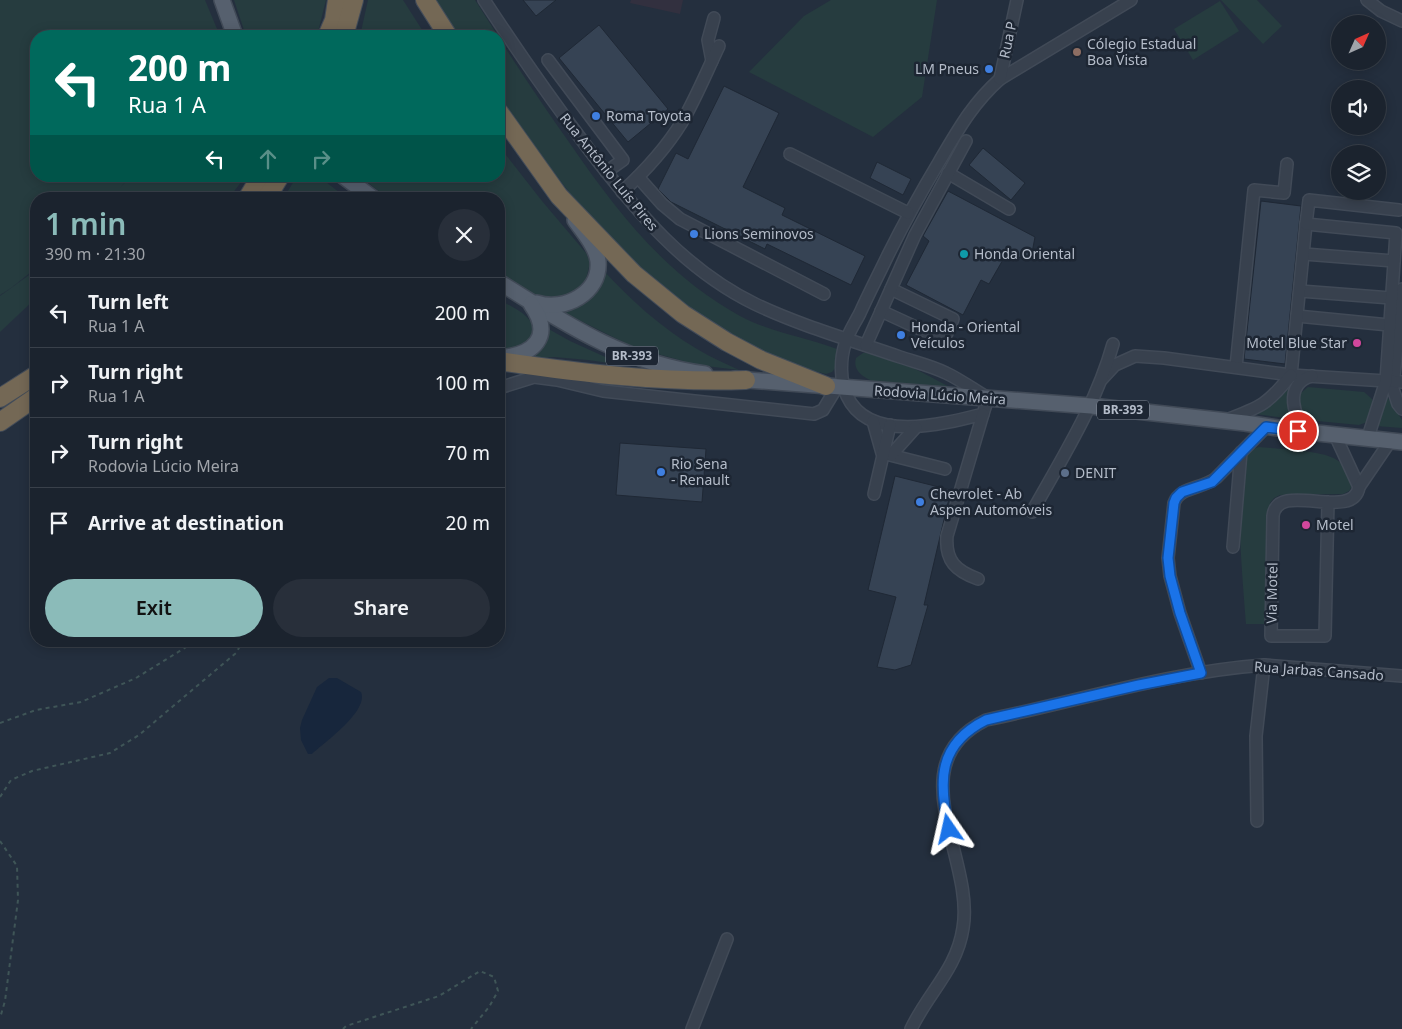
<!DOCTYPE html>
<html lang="en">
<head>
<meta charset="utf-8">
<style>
  body { margin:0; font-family:"Noto Sans",sans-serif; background:#282f3a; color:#f1f3f6; height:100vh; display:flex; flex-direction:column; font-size:19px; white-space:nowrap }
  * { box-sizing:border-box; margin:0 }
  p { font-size:16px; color:#a0a4aa }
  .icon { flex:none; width:28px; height:28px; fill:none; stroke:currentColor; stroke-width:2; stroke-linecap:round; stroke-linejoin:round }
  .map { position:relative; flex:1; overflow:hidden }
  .details { position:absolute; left:30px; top:192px; width:475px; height:455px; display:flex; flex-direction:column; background:#1b232e; border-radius:20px; box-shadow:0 2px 12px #0003,0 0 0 1px #39404a }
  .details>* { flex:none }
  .banner { position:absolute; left:30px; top:30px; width:475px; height:152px; border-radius:20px; box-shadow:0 2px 12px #0003,0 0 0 1px #39404a; background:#00695c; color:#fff; overflow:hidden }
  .needle { width:32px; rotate:45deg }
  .fabs { position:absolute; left:1331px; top:15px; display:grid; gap:10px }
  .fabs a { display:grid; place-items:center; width:55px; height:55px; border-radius:50%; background:#1b232e; box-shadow:0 2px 12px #0003,0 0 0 1px #39404a; font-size:25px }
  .pin { position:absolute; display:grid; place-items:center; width:42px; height:42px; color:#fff; margin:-21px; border:2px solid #fff; border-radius:50%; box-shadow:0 1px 5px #0007 }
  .me { position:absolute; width:55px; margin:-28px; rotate:349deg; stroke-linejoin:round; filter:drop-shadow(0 0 4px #0008) }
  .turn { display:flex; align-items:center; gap:18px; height:105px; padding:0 15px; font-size:22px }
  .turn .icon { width:65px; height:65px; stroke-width:2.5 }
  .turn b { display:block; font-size:35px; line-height:42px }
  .lanes { display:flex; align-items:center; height:48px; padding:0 15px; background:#0003; justify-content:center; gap:25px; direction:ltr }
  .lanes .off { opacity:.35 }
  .round { display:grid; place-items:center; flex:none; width:52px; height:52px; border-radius:26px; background:#282f3a }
  .headline { display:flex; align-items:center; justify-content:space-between; height:85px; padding:0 15px }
  h1 { font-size:30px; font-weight:600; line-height:38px; color:#8bbbb9 }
  .button { display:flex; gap:10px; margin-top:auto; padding:10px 15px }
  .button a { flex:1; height:58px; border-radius:30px; background:#8bbbb9; color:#111; font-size:20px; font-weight:600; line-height:58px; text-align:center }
  .button a+a { background:#282f3a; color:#f1f3f6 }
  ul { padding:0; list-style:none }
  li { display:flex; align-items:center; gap:15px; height:70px; padding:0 15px; border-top:1px solid #39404a }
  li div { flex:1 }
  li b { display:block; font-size:19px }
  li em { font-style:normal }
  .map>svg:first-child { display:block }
  .medical { fill:#32303f }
  .green { fill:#263c3f }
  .water { fill:#17263c }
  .building { fill:#364354; stroke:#1f2835 }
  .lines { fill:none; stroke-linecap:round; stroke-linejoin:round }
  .minor-casing { stroke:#414a57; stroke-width:14 }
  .major-casing { stroke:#414a57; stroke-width:18 }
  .highway-casing { stroke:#434c59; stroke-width:20 }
  .path { stroke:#3f5557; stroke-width:2; stroke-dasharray:4 4; stroke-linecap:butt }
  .minor { stroke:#38414e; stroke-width:11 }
  .major { stroke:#56606e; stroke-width:15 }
  .highway { stroke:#746855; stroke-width:18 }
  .route-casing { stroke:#114b97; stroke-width:12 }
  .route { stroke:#1a73e8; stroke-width:9 }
  .education-dot { fill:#8d6e63; stroke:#1d2633; stroke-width:2 }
  .shop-dot { fill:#3f7fe0; stroke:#1d2633; stroke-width:2 }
  .culture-dot { fill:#0f9aa8; stroke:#1d2633; stroke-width:2 }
  .hotel-dot { fill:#d1479c; stroke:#1d2633; stroke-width:2 }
  .service-dot { fill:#5c6f8a; stroke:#1d2633; stroke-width:2 }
  .labels { text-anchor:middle; stroke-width:5; stroke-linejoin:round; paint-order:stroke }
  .shield { fill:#1d2633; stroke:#878f9c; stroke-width:1 }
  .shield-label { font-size:12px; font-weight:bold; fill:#b4bcc9 }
  .street-label { font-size:14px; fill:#b4bcc9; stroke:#1d2633 }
  .poi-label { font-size:14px; fill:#b4bcc9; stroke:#1d2633; text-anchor:start }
</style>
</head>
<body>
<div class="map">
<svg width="1402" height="1029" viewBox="0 0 1402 1029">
  <rect width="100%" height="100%" fill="#242f3e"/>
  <!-- medical -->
  <path class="medical" d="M631,0H683L680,14L630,3Z"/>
  <!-- green -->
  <g class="green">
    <path d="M0,0H205L220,36H36V176H130L120,188L131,176H246L228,199H107L116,191L106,199H36V268L11,288L0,295Z"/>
    <path d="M234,0H326L317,36H246Z"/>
    <path d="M368,0H403L426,36H360Z"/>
    <path d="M432,0H475L498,36H453Z"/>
    <path d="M831,0H937L922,97L873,137L749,72L804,16Z"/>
    <path d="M1221,0H1257L1282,26L1263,44Z"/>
    <path d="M1220,1L1239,31L1193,60L1174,29Z"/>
    <path d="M499,38C522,74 546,110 571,145C618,213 666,275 740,316C770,332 805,337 837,349L838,351L837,366L832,372L826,374L798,367L755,351L655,285L583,210L499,102Z"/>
    <path d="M499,146L542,201L586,253L589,260V267L586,279L577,290L564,298H540L499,272V199H389L359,176H499Z"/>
    <path d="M297,176H318L348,199H283Z"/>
    <path d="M602,269C630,299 661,328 697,349C710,357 725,363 739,370L697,365L633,347L561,311C589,308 591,291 602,269Z"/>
    <path d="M36,270V298L0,332V296Z"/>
    <path d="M499,300C510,306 540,318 532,336C530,341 523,346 518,351H499Z"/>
    <path d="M545,327L570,341L623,365L588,360L554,357L516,361Z"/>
    <path d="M863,353C885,351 931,377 950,387L878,383C866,379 852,372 856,358Z"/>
    <path d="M1292,385L1289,407L1293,419L1256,414L1271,405Z"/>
    <path d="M1308,387L1364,392L1372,399L1374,410L1367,422L1359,425L1307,420C1299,413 1298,403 1301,393Z"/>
    <path d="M1386,395L1402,420V428L1376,426Z"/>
    <path d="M1259,447C1278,449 1323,450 1337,460C1345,465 1351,476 1352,486L1349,491L1343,494L1280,495L1274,498L1270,503L1267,624H1246C1244,593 1232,475 1247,455C1249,450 1255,448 1259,447Z"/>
  </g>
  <!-- water -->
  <path class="water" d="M329,678H337L361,692C369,711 325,742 312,754H308L301,740L300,728L302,720L317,687Z"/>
  <!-- building -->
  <g class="building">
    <path d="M523,0H556L536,16Z"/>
    <path d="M599,25L668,109L628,142L559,58Z"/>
    <path d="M724,86L779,113L743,187L785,208L782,215L865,256L851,285L767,244L765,249L671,202L658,189L676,153L688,159Z"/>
    <path d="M983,148L1025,183L1011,200L969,165Z"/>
    <path d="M877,162L911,179L903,195L870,178Z"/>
    <path d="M948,191L1035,237L1031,258L1016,257L1008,251L989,284L981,280L963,315L906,285L929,241L923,236Z"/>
    <path d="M1261,201L1301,206L1285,364L1244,359Z"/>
    <path d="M620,443L706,449L702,502L616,495Z"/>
    <path d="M895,476L951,490L924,605H928L911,665L895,670L877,667L896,597L868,590Z"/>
  </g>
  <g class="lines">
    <defs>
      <g id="minor">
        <path d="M484,0C518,52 553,102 590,151C637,212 685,270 755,304C801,326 851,340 900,357C915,362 932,366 946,373C961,380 974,390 988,398L983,414C944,424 869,444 847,396C840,381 840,360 845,344C848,333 855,323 860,313C869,293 879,274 888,255C904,223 921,192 939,162C958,130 972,104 1000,79L1131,0"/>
        <path d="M1367,0L1381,11L1402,21"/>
        <path d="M548,60L623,160L606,172"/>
        <path d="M712,61L708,40L714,18"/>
        <path d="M1000,79L1017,0"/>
        <path d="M790,154L908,213"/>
        <path d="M948,173L1009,209"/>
        <path d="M638,177L662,204L680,219L824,294"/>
        <path d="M622,192C644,172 666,148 682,122C696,98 707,71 719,46"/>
        <path d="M1304,254L1394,261"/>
        <path d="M1402,289L1393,389L1398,404L1402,409"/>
        <path d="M1300,291L1391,298"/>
        <path d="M881,311L944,340L953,319L891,289"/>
        <path d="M1297,316L1389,325"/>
        <path d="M866,345L915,235L966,141"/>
        <path d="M1236,367L1254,190L1284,193L1287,164"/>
        <path d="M1291,375L1306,224"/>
        <path d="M1102,379L1115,365L1135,356L1164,358L1291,375L1402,382"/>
        <path d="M499,388L534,377L557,380L603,391L814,414L823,410L837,387"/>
        <path d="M1226,420C1261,407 1268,404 1291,375"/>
        <path d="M873,421L882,453L945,469"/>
        <path d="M1312,433C1291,420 1284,383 1312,376"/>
        <path d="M1335,435L1359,487"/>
        <path d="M1368,437L1386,381L1396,233L1306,224L1309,200L1399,210"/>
        <path d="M891,455L916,427"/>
        <path d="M874,494L890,425"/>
        <path d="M1328,502L1325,636H1271L1273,516C1277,479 1353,523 1359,487L1391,440"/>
        <path d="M1032,512C1062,458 1096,405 1113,344"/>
        <path d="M1233,547L1241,452"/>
        <path d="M978,579C956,571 945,561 947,536L983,414"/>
        <path d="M1201,673L1180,613L1170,576L1168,558L1174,503C1180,486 1203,489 1216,478L1266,427"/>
        <path d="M1257,821L1256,736L1264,665"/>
        <path d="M692,1029L727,939"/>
        <path d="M911,1029C928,993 957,969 963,928C975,858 897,764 986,720C1078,701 1169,672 1264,665L1402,676"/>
      </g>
      <g id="major">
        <path d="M222,0L235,36"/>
        <path d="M343,176L374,199"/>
        <path d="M499,282C566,324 624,363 705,374"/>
        <path d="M537,303C564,312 601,293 598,261C596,246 583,232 575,220"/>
        <path d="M499,358C534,355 554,337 531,304"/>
        <path d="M735,379L1091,406L1245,423L1298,431L1402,442"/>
      </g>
      <g id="highway">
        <path d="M425,0L448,36"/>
        <path d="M327,36L334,20L337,0"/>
        <path d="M344,36L354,0"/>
        <path d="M499,112L559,196L634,274L683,314L727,342L761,360L826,386"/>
        <path d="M247,199L261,176"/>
        <path d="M266,199L280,176"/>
        <path d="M499,361C580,373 663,383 746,380"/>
        <path d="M0,398L36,375"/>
        <path d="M0,422L36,397"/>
      </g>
    </defs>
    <!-- minor casing -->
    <use href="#minor" class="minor-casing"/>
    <!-- major casing -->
    <use href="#major" class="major-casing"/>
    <!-- highway casing -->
    <use href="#highway" class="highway-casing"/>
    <!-- path -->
    <g class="path">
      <path d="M0,723L36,710L81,702L136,678L196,641"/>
      <path d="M0,797L11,780L32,771L110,753L139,735L236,653L243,641"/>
      <path d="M0,841L17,866L18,900L5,1001L0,1018"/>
      <path d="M343,1029L346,1026L439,996L480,971L494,977L498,991L489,1007L471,1029"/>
    </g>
    <!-- minor -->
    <use href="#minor" class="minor"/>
    <!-- major -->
    <use href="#major" class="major"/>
    <!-- highway -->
    <use href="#highway" class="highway"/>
  </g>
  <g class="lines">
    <defs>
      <path id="route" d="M949,829C938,781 938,744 986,720L1139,685L1201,673L1180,613L1170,576L1168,558L1174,503L1176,498L1182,492L1212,482L1266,427L1298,431"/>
    </defs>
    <!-- route casing -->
    <use href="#route" class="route-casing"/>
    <!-- route -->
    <use href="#route" class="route"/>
  </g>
  <!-- markers -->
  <circle class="education-dot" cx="1077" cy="52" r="5"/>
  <g class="shop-dot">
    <circle cx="989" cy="69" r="5"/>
    <circle cx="596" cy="116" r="5"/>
    <circle cx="694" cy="234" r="5"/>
    <circle cx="901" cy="335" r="5"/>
    <circle cx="661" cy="472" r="5"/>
    <circle cx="920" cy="502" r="5"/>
  </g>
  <circle class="culture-dot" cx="964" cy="254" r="5"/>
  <g class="hotel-dot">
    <circle cx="1357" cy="343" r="5"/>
    <circle cx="1306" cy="525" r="5"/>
  </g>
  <circle class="service-dot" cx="1065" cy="473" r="5"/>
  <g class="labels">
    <!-- shield labels -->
    <g class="shield">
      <rect x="606" y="346.5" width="52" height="19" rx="4"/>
      <rect x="1097" y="400.5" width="52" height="19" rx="4"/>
    </g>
    <g class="shield-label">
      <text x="632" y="360">BR-393</text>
      <text x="1123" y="414">BR-393</text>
    </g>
    <!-- street labels -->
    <g class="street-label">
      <text transform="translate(1008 40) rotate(-78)" y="5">Rua P</text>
      <text transform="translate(609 172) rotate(51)" y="5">Rua Antônio Luís Pires</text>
      <text transform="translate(940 395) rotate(4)" y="5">Rodovia Lúcio Meira</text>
      <text transform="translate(1272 593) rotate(-89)" y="5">Via Motel</text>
      <text transform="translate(1319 671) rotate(4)" y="5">Rua Jarbas Cansado</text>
    </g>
    <!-- poi labels -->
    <g class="poi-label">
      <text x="1087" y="49">Cólegio Estadual<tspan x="1087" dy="16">Boa Vista</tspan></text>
      <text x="979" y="74" text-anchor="end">LM Pneus</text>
      <text x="606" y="121">Roma Toyota</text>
      <text x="704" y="239">Lions Seminovos</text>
      <text x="974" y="259">Honda Oriental</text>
      <text x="911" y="332">Honda - Oriental<tspan x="911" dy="16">Veículos</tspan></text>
      <text x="1347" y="348" text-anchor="end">Motel Blue Star</text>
      <text x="671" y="469">Rio Sena<tspan x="671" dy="16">- Renault</tspan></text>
      <text x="1075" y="478">DENIT</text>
      <text x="930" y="499">Chevrolet - Ab<tspan x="930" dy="16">Aspen Automóveis</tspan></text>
      <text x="1316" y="530">Motel</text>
    </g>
  </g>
</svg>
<div class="fabs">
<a><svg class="needle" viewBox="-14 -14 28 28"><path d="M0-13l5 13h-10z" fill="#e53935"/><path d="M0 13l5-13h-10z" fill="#a0a4aa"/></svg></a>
<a><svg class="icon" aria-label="sound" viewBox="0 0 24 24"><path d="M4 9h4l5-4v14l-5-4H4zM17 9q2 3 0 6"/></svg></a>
<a><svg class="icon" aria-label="layers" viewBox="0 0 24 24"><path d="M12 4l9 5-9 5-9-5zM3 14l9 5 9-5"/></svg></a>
</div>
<div class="pin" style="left:1298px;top:431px;background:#d93025"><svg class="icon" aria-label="arrive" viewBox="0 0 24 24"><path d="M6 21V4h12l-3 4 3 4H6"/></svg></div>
<svg class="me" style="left:949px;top:829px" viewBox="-20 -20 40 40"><path d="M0-17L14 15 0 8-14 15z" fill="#1a73e8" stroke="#fff" stroke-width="4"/></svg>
<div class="banner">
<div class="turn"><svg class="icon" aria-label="left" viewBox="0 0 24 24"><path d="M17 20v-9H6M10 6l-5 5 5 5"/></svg><div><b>200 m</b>Rua 1 A</div></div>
<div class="lanes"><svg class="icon" aria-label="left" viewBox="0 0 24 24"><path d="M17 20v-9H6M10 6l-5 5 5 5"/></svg><svg class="icon off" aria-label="ahead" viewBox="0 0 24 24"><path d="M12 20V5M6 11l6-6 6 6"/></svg><svg class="icon off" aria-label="right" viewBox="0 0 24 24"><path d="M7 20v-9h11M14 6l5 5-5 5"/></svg></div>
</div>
<section class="details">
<div class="headline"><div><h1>1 min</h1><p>390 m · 21:30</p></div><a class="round"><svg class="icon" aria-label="close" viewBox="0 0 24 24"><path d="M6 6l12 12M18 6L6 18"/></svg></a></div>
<ul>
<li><svg class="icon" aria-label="left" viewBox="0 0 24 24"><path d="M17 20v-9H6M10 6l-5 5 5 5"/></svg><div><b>Turn left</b><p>Rua 1 A</p></div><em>200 m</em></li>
<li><svg class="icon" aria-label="right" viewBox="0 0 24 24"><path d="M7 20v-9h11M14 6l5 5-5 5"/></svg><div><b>Turn right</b><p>Rua 1 A</p></div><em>100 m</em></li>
<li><svg class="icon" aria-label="right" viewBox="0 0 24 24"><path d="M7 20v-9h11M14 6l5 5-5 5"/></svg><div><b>Turn right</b><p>Rodovia Lúcio Meira</p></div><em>70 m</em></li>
<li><svg class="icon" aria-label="arrive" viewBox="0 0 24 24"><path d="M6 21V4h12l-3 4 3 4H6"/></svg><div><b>Arrive at destination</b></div><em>20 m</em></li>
</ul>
<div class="button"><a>Exit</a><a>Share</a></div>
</section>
</div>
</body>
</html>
